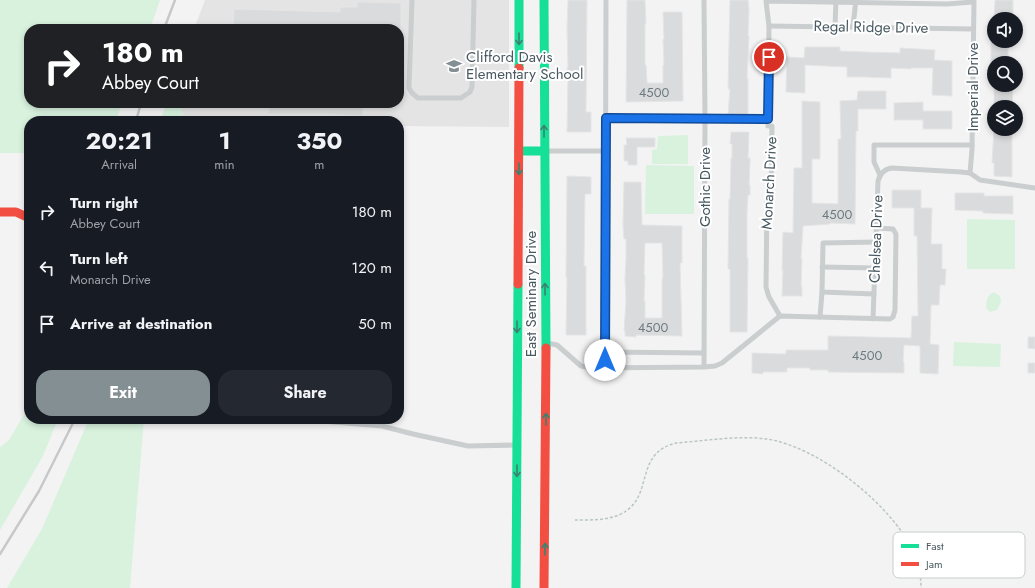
<!DOCTYPE html>
<html lang="en">
<head>
<meta charset="utf-8">
<style>
  body { margin:0; font-family:Jost,sans-serif; background:#242831; color:#f1f3f6; height:100vh; display:flex; flex-direction:column; font-size:15px; white-space:nowrap }
  * { box-sizing:border-box; margin:0 }
  p { font-size:13px; color:#9ea1a6 }
  .icon { flex:none; width:22px; height:22px; fill:none; stroke:currentColor; stroke-width:2; stroke-linecap:round; stroke-linejoin:round }
  .map { position:relative; flex:1; overflow:hidden }
  .drawer { position:absolute; left:24px; top:116px; width:380px; height:308px; display:flex; flex-direction:column; background:#171b24; border-radius:16px; box-shadow:0 2px 6px #0003 }
  .drawer>* { flex:none }
  .banner { position:absolute; left:24px; top:24px; width:380px; height:84px; border-radius:16px; box-shadow:0 2px 6px #0003; background:#202124; color:#fff; overflow:hidden }
  .buttons { position:absolute; left:987px; top:12px; display:grid; gap:8px }
  .buttons a { display:grid; place-items:center; width:36px; height:36px; border-radius:50%; background:#171b24; box-shadow:0 2px 6px #0003; font-size:20px }
  .pin { position:absolute; display:grid; place-items:center; width:34px; height:34px; color:#fff; margin:-17px; border:2px solid #fff; border-radius:50%; box-shadow:0 1px 4px #0007 }
  .me { position:absolute; width:44px; margin:-22px; rotate:0deg; stroke-linejoin:round; filter:drop-shadow(0 0 3px #0008) }
  .turn { display:flex; align-items:center; gap:14px; height:84px; padding:0 12px; font-size:18px }
  .turn .icon { width:52px; height:52px; stroke-width:2.5 }
  .turn b { display:block; font-size:28px; line-height:34px }
  .eta { display:flex; justify-content:space-evenly; align-items:center; height:68px; text-align:center }
  .eta b { font-size:24px; font-weight:700; line-height:28px }
  .primary-button { display:flex; gap:8px; margin-top:auto; padding:8px 12px }
  .primary-button a { flex:1; height:46px; border-radius:16px; background:#848f94; color:#fff; font-size:16px; font-weight:700; line-height:46px; text-align:center }
  .primary-button a+a { background:#242831; color:#f1f3f6 }
  ul { padding:0; list-style:none }
  li { display:flex; align-items:center; gap:12px; height:56px; padding:0 12px }
  li div { flex:1 }
  li b { display:block; font-size:15px }
  li em { font-style:normal }
  .map>svg:first-child { display:block }
  .education { fill:#e5e4e5 }
  .green { fill:#d8f2de }
  .building { fill:#d9dbdc; stroke:#e5e5e6; fill-rule:evenodd }
  .lines { fill:none; stroke-linecap:round; stroke-linejoin:round }
  .path { stroke:#b9c7c1; stroke-width:1.5; stroke-dasharray:3 2; stroke-linecap:butt }
  .lane { stroke:#cacecf; stroke-width:5 }
  .fast { stroke:#16e098; stroke-width:9 }
  .jam { stroke:#f24e42; stroke-width:9 }
  .rail { stroke:#c6c8ca; stroke-width:2.5 }
  .oneway { stroke:#3a8272 }
  .route-casing { stroke:#114b97; stroke-width:10 }
  .route { stroke:#1a73e8; stroke-width:7 }
  .labels { text-anchor:middle; stroke-width:4; stroke-linejoin:round; paint-order:stroke }
  .number-label { font-size:13px; fill:#6e7b81 }
  .street-label { font-size:15px; fill:#495961; stroke:#fff }
  .poi-label { font-size:15px; fill:#495961; stroke:#fff; text-anchor:start }
  .key { fill:#fff; stroke:#c8cdd0; stroke-width:1 }
  .key-label { font-size:11px; fill:#495961 }
</style>
</head>
<body>
<div class="map">
<svg width="1035" height="588" viewBox="0 0 1035 588">
  <rect width="100%" height="100%" fill="#f3f3f3"/>
  <!-- education -->
  <path class="education" d="M205,0H509V127L399,126V121H214L183,118L181,103H399V29H194Z"/>
  <!-- green -->
  <g class="green">
    <path d="M0,0H160L150,29H29V103H122L116,121H29V153H0Z"/>
    <path d="M167,103H181L183,118L214,121H160Z"/>
    <path d="M688,135V164H652V150L657,149L658,136Z"/>
    <path d="M646,165L694,166V214H645Z"/>
    <path d="M967,219L1015,220V269H967Z"/>
    <path d="M994,292L1000,296L1001,302L997,310L990,312L986,308C986,301 987,295 994,292Z"/>
    <path d="M954,342L1001,344L1000,367L953,366Z"/>
    <path d="M29,406V419H58L43,456L0,530V447L9,440Z"/>
    <path d="M89,419H144L130,588H7L42,529Z"/>
  </g>
  <!-- building -->
  <g class="building">
    <path d="M568,0H587L586,112H591V132H567L568,77H567V69L568,66L567,28Z"/>
    <path d="M627,0H645L646,24H645V65H646L647,83H663V65H664L663,39H664L663,12H682L683,101L626,102Z"/>
    <path d="M730,0H748L749,9L748,36H749L747,78H748V115H728L730,89H728Z"/>
    <path d="M995,0H1013V19H994Z"/>
    <path d="M357,2L401,3V29H233L234,9L340,12V7H357Z"/>
    <rect x="991" y="41" width="17" height="22"/>
    <path d="M805,47H840V51L866,52L900,53V48L935,50L934,60L952,61V96L932,95L933,68H911V69L891,68V78L865,77H847V67L805,65V93L786,92L787,57L804,58Z"/>
    <path d="M994,85L1013,86L1012,107H994Z"/>
    <path d="M858,91H886V109H858V131H856L855,224L830,223V224L803,226L801,259H802L801,286H802V296H782L783,270H782L783,232L793,233L794,168H802V101L820,102V159H812V203L838,204V139H841L840,101L857,100Z"/>
    <path d="M923,102V111H952V129H923V120H894V103Z"/>
    <path d="M269,103L363,106V116L328,114H268Z"/>
    <path d="M994,129H1011V133H1012V177L994,176V163H992Z"/>
    <path d="M731,132H749L748,158H750V162L749,185H750V195H748L747,212V258H748L747,332H730V269H728L729,199H730L731,158H732V144H730Z"/>
    <path d="M626,138H655V147H637V165H628V161H624V145H627Z"/>
    <path d="M567,176L591,177V194H585L584,266H586V335H566L567,278L566,277Z"/>
    <path d="M624,182H641L642,225L682,226V263H680L682,336L636,335V337L625,336V331H624L626,301L625,278L626,260V239H624L623,226ZM645,243H662L663,277L662,280V318H645V301H644L645,275H644Z"/>
    <path d="M892,190H921V208H932L931,244H942V269H946L945,285H940L939,305H931L930,344L939,345L938,374L920,373V346L904,345L903,362H904V373L828,372V370H810V368H787V372H763V374L752,373V353L786,354V350H828V336L911,338L912,316H918L917,236H914V208H892Z"/>
    <path d="M955,193H984V196H1013V214L983,213V211L955,210Z"/>
    <path d="M1028,337H1035V349L1028,348Z"/>
    <rect x="1028" y="363" width="7" height="10"/>
  </g>
  <g class="lines">
    <!-- path -->
    <path class="path" d="M575,520C591,520 612,521 626,511C653,493 635,453 676,443C705,441 739,435 767,439C819,447 889,503 913,550C918,561 921,575 921,588"/>
    <!-- lane -->
    <g class="lane">
      <path d="M412,0L409,88L412,93L418,98H461L470,92L472,87L474,0"/>
      <path d="M704,0L705,119L704,367"/>
      <path d="M769,26L973,29"/>
      <path d="M835,26L836,0"/>
      <path d="M853,26L856,0"/>
      <path d="M606,118L768,119"/>
      <path d="M546,151H605"/>
      <path d="M970,173L972,149L974,0"/>
      <path d="M880,175L874,162V145H972"/>
      <path d="M822,267L875,268"/>
      <path d="M874,294L822,292L823,243L876,242"/>
      <path d="M780,316L769,297L766,287L767,201H771L772,126H768L769,26L766,1L947,4L973,2"/>
      <path d="M820,317L822,292"/>
      <path d="M873,319L878,181C880,174 884,169 892,168L961,172L970,173L980,180L1035,188"/>
      <path d="M547,343L557,345L581,366L592,368L704,367L715,366L722,363L780,316L890,319L893,317L895,310L896,234L893,229L877,228"/>
      <path d="M605,352L704,353"/>
      <path d="M605,368L606,0"/>
      <path d="M298,419L382,426L413,434L468,446L516,445"/>
    </g>
    <!-- fast -->
    <g class="fast">
      <path d="M544,0L546,348"/>
      <path d="M519,68V0"/>
      <path d="M519,151H544"/>
      <path d="M516,588L518,284"/>
    </g>
    <!-- jam -->
    <g class="jam">
      <path d="M0,212H16L29,218"/>
      <path d="M518,284L519,68"/>
      <path d="M544,588L546,348"/>
    </g>
    <!-- rail -->
    <g class="rail">
      <path d="M164,29L175,0"/>
      <path d="M136,121L141,103"/>
      <path d="M0,554L39,491L75,419"/>
    </g>
  </g>
  <!-- one-way arrows -->
  <defs><path id="oneway-shaft" d="M-6 0H5M1.5-3L5.5 0L1.5 3" fill="none" stroke-width="1.6" stroke-linecap="round" stroke-linejoin="round"/></defs>
  <g class="oneway">
    <use href="#oneway-shaft" transform="translate(519 39) rotate(90)"/>
    <use href="#oneway-shaft" transform="translate(544 131) rotate(-90)"/>
    <use href="#oneway-shaft" transform="translate(519 169) rotate(90)"/>
    <use href="#oneway-shaft" transform="translate(545 289) rotate(-91)"/>
    <use href="#oneway-shaft" transform="translate(517 327) rotate(90)"/>
    <use href="#oneway-shaft" transform="translate(546 419) rotate(-90)"/>
    <use href="#oneway-shaft" transform="translate(517 471) rotate(90)"/>
    <use href="#oneway-shaft" transform="translate(545 549) rotate(-89)"/>
  </g>
  <g class="lines">
    <defs>
      <path id="route" d="M605,360L606,118L768,119L769,57"/>
    </defs>
    <!-- route casing -->
    <use href="#route" class="route-casing"/>
    <!-- route -->
    <use href="#route" class="route"/>
  </g>
  <!-- icons -->
  <defs>
    <symbol id="school-bare" viewBox="-9 -9 18 18"><path d="M0-5L7-2L0 1L-7-2ZM-4 1L0 2.5L4 1V4Q0 6-4 4Z" fill="#848f94" stroke="#fff" stroke-width="2.5" paint-order="stroke"/></symbol>
  </defs>
  <g fill-rule="evenodd">
    <use href="#school-bare" x="443" y="55" width="22" height="22"/>
  </g>
  <g class="labels">
    <!-- number labels -->
    <g class="number-label">
      <text x="654" y="97">4500</text>
      <text x="837" y="219">4500</text>
      <text x="653" y="332">4500</text>
      <text x="867" y="360">4500</text>
    </g>
    <!-- street labels -->
    <g class="street-label">
      <text transform="translate(871 27) rotate(1)" y="5">Regal Ridge Drive</text>
      <text transform="translate(973 87) rotate(-90)" y="5">Imperial Drive</text>
      <text transform="translate(769 183) rotate(-87)" y="5">Monarch Drive</text>
      <text transform="translate(705 187) rotate(-90)" y="5">Gothic Drive</text>
      <text transform="translate(876 239) rotate(-88)" y="5">Chelsea Drive</text>
      <text transform="translate(531 294) rotate(-90)" y="5">East Seminary Drive</text>
    </g>
    <!-- poi labels -->
    <g class="poi-label">
      <text x="466" y="62">Clifford Davis<tspan x="466" dy="17">Elementary School</tspan></text>
    </g>
  </g>
  <!-- legend -->
  <rect x="893" y="532" width="132" height="46" rx="6" class="key"/>
  <rect x="901" y="544" width="18" height="4" fill="#16e098"/>
  <rect x="901" y="562" width="18" height="4" fill="#f24e42"/>
  <g class="key-label">
    <text x="926" y="550">Fast</text>
    <text x="926" y="568">Jam</text>
  </g>
</svg>
<div class="buttons">
<a><svg class="icon" aria-label="sound" viewBox="0 0 24 24"><path d="M4 9h4l5-4v14l-5-4H4zM17 9q2 3 0 6"/></svg></a>
<a><svg class="icon" aria-label="search" viewBox="0 0 24 24"><circle cx="10" cy="10" r="6"/><path d="M15 15l6 6"/></svg></a>
<a><svg class="icon" aria-label="layers" viewBox="0 0 24 24"><path d="M12 4l9 5-9 5-9-5zM3 14l9 5 9-5"/></svg></a>
</div>
<div class="pin" style="left:769px;top:57px;background:#d93025"><svg class="icon" aria-label="arrive" viewBox="0 0 24 24"><path d="M6 21V4h12l-3 4 3 4H6"/></svg></div>
<svg class="me" style="left:605px;top:360px" viewBox="-20 -20 40 40"><circle r="19" fill="#fff"/><path d="M0-13L10 11 0 6-10 11z" fill="#1a73e8"/></svg>
<div class="banner">
<div class="turn"><svg class="icon" aria-label="right" viewBox="0 0 24 24"><path d="M7 20v-9h11M14 6l5 5-5 5"/></svg><div><b>180 m</b>Abbey Court</div></div>
</div>
<section class="drawer">
<div class="eta">
<div><b>20:21</b><p>Arrival</p></div>
<div><b>1</b><p>min</p></div>
<div><b>350</b><p>m</p></div>
</div>
<ul>
<li><svg class="icon" aria-label="right" viewBox="0 0 24 24"><path d="M7 20v-9h11M14 6l5 5-5 5"/></svg><div><b>Turn right</b><p>Abbey Court</p></div><em>180 m</em></li>
<li><svg class="icon" aria-label="left" viewBox="0 0 24 24"><path d="M17 20v-9H6M10 6l-5 5 5 5"/></svg><div><b>Turn left</b><p>Monarch Drive</p></div><em>120 m</em></li>
<li><svg class="icon" aria-label="arrive" viewBox="0 0 24 24"><path d="M6 21V4h12l-3 4 3 4H6"/></svg><div><b>Arrive at destination</b></div><em>50 m</em></li>
</ul>
<div class="primary-button"><a>Exit</a><a>Share</a></div>
</section>
</div>
</body>
</html>
